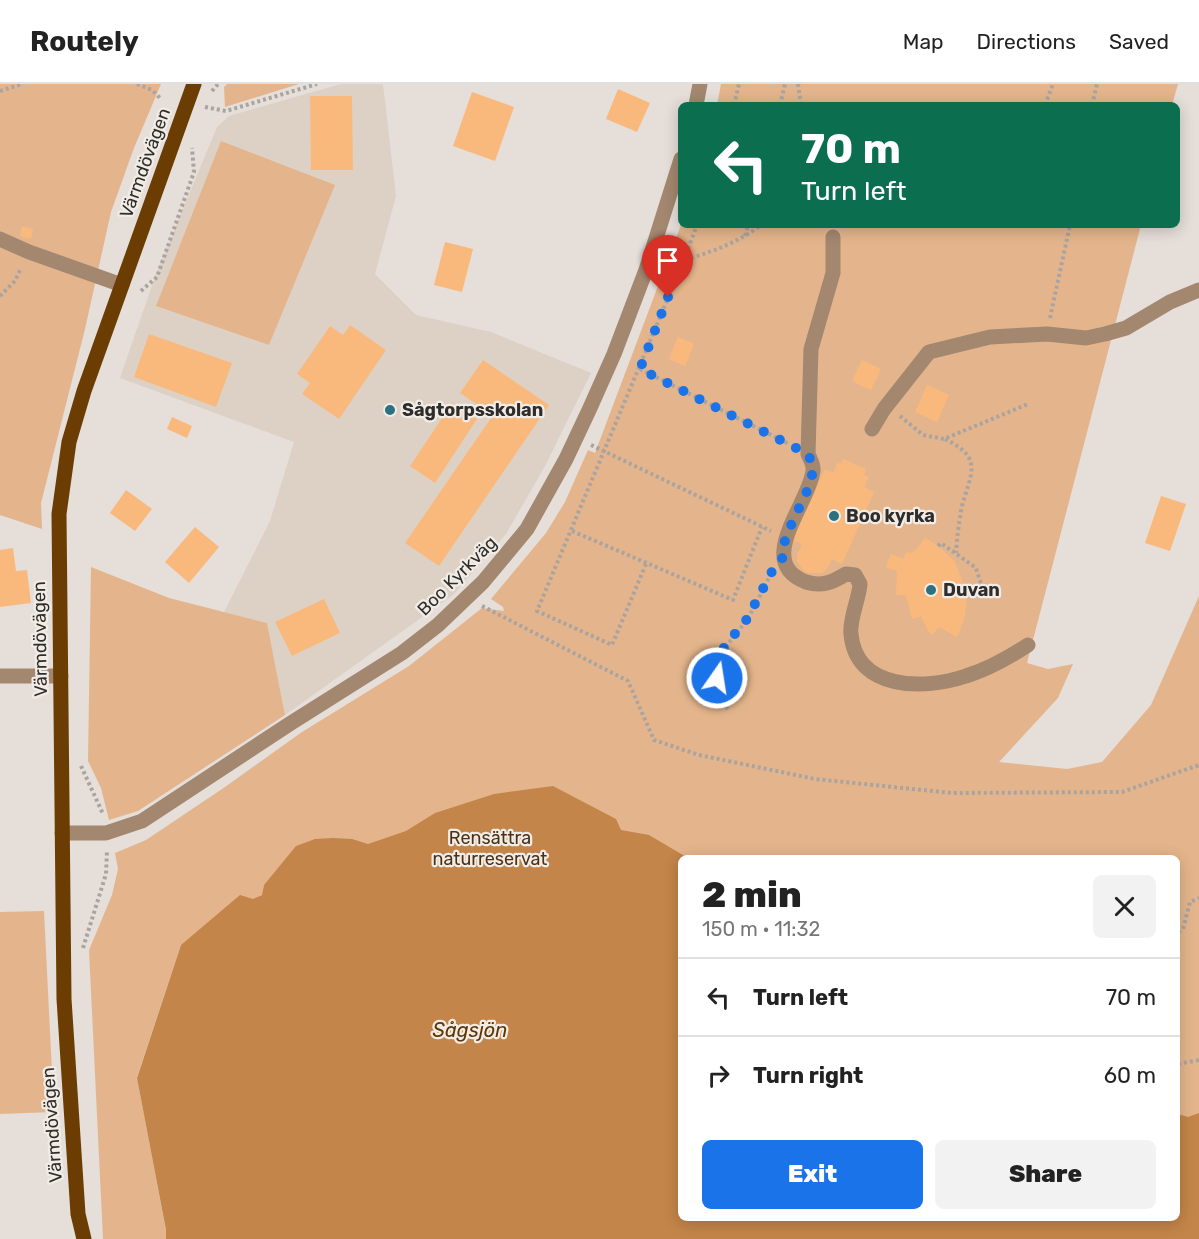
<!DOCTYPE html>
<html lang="en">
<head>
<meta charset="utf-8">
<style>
  body { margin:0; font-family:Rubik,sans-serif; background:#f2f2f2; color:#222; height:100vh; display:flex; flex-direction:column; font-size:22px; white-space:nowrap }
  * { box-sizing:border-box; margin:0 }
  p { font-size:20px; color:#767676 }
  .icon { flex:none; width:33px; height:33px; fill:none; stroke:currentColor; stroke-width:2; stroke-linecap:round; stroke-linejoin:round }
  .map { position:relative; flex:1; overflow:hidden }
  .sheet { position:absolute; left:678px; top:771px; width:502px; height:366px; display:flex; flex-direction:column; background:#fff; border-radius:9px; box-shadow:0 3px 15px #0003 }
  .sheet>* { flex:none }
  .top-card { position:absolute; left:678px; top:18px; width:502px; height:126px; border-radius:9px; box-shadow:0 3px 15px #0003; background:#0b6e4f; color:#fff; overflow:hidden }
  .pin { position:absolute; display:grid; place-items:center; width:51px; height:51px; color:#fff; margin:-62px -26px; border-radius:50% 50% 50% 0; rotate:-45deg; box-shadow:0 0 6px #0007 }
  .pin .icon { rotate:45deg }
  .me { position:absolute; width:66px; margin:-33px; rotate:13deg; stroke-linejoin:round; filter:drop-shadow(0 0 4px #0008) }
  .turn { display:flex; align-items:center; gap:21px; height:126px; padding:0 24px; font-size:27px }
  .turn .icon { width:78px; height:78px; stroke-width:2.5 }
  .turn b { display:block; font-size:42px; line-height:51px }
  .round { display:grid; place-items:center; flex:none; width:63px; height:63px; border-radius:9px; background:#f2f2f2 }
  .overview { display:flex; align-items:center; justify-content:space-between; height:102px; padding:0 24px }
  h1 { font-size:36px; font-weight:800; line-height:45px }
  .action { display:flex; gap:12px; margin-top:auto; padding:12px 24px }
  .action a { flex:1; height:69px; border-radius:9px; background:#1a73e8; color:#fff; font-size:24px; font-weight:800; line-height:69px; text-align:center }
  .action a+a { background:#f2f2f2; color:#222 }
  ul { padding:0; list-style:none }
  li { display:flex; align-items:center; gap:18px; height:78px; padding:0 24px; border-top:2px solid #e0e0e0 }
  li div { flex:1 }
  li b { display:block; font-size:22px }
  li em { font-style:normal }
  header { display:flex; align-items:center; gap:36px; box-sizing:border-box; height:84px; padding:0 30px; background:#fff; border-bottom:2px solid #e0e0e0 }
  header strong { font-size:28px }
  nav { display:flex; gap:33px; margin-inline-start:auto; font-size:21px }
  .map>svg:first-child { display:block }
  .built { fill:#ddd1c6 }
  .green { fill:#e4b58c; fill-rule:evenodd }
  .water { fill:#c38549 }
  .building { fill:#fab97c }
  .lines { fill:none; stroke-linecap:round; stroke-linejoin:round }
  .path { stroke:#aaa4a0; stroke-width:4; stroke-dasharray:3 3; stroke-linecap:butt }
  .minor { stroke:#a3876f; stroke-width:15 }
  .major { stroke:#6c3d02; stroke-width:15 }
  .route { stroke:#1a73e8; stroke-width:10; stroke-dasharray:0 18 }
  .poi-dot { fill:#2c717f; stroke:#f2ece6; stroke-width:2 }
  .labels { text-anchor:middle; stroke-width:4.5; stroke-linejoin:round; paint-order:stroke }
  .street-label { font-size:18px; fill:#2f2d2b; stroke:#f2ece6 }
  .poi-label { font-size:18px; font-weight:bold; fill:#2f2d2b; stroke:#f2ece6; text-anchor:start }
  .park-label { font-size:18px; fill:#4b3016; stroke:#f2ece6 }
  .water-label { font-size:20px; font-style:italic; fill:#5e3503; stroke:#f2ece6 }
</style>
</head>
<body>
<header>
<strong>Routely</strong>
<nav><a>Map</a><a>Directions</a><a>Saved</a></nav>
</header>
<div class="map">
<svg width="1199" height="1155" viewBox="0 0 1199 1155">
  <rect width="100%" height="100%" fill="#e5ded9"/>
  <!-- built -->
  <path class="built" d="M341,0H383L396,112L375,190L416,231L491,248L591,289L545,382L506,450L453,511L285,631L267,540L224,528L270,437L294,358L120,294L156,190L217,43L229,32Z"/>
  <!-- green -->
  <g class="green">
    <path d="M0,0H161L134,64L111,128L85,245L41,419L42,445L0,431Z"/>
    <path d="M227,0H299L225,23L224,3Z"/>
    <path d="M721,0H1178L1172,21H717Z"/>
    <path d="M221,57L335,101L269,261L156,222Z"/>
    <path d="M681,141H1141L1027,579L1048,585L1073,580L1058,614L999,678L1067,685L1102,678L1151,621L1199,512V1155H609L264,801L263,810L181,861L137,993L166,1147V1155H103L89,866L112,811L118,785L115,769L146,756L225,703L302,648L409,582L482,524L504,527L503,523L491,515L546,449L565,418L588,366L595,369ZM681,774H1178V1134H681Z"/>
    <path d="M91,483L169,514L267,539L285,631L138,727L109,736L101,704L88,677Z"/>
    <path d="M44,827L54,1028L0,1030V828Z"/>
  </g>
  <!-- water -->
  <path class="water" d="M553,702L616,735L621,746L649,751L688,774H681V1134H1178V1030L1188,1033L1199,1029V1155H166V1146L137,994L181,861L240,811L253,815L262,811L264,801L296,762L315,755L333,754L352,755L368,760L406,747L435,729L494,710Z"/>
  <!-- building -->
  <g class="building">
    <path d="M618,5L650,19L637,48L606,35Z"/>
    <path d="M472,8L514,23L495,77L453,62Z"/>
    <path d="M310,12H352L353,86H311Z"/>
    <path d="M22,142L33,145L31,155L20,152Z"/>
    <path d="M445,158L473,165L462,208L434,201Z"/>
    <path d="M350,241L386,266L339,335L302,310L310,299L297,290L330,242L343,251Z"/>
    <path d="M149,250L232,279L216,323L134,293Z"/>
    <path d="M678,253L694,260L685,282L669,275Z"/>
    <path d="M483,276L549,321L439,482L405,459L493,331L460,309Z"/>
    <path d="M862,276L881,285L871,306L852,297Z"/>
    <path d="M927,301L949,311L937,338L915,328Z"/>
    <path d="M452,319L477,335L435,399L410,382Z"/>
    <path d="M172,333L192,342L187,354L167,345Z"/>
    <path d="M843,375L866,385L864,391L869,393L864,403L874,408L842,480L832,475L829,482L822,489H810L804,487L797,477V471L802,460L793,456L825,385L833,389L838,378L841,380Z"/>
    <path d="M126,406L152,425L135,447L110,429Z"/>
    <path d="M1161,412L1186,420L1170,467L1145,459Z"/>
    <path d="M195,443L219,463L189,499L165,478Z"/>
    <path d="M925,454L938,462L955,478L967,510L965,532L957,553L939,543L932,551L928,547L921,532L912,535L906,511H896L897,487L886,483L891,470L903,475L906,468L913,469Z"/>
    <path d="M13,464L16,487L27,486L31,519L0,523V466Z"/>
    <path d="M324,515L340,549L292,572L275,538Z"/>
  </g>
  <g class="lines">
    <!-- path -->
    <g class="path">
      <path d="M137,0L152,6L161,15"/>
      <path d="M798,0L801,21"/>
      <path d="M0,7L22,0"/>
      <path d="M212,7L218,0"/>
      <path d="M734,21L739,0"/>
      <path d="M780,21L785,0"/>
      <path d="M1045,21L1053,0"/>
      <path d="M1092,21L1097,0"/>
      <path d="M205,23L226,27L317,0"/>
      <path d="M745,152L748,141"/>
      <path d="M684,176L697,141"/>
      <path d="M141,207L157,193L194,88L192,64"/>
      <path d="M0,212L15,197L21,184"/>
      <path d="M1050,234L1070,141"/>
      <path d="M640,285L789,360"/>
      <path d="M900,332L923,351L944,355L1028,320"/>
      <path d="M945,355C984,374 971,389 962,422C959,438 957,453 956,469"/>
      <path d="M591,361L771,447"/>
      <path d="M572,447L733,516L762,443"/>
      <path d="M938,462L941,459L976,484L983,506"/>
      <path d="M646,480L612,561L537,527L684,176C712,168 737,159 761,141"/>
      <path d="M482,522L628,597L654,656L699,671L815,695L952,709L1122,708L1199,681"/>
      <path d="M728,625C723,619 721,613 719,605C711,569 730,561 747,535C756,521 763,505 771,490"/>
      <path d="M81,682L103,730"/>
      <path d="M1178,848L1183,845L1190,818L1199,814"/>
      <path d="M83,864L106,790L107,767"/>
      <path d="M1178,980L1199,976"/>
    </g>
    <!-- minor -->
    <g class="minor">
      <path d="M696,21L700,0"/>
      <path d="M833,153V189L811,265L808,370C810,375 814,381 813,387C809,420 754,478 806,498C822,503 833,498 846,490L855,491L860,500C859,515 849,536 851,550C856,607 925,606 966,592C989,585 1008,574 1028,561"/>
      <path d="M0,155L29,168L122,201"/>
      <path d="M872,345L884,325L929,268L990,253L1047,250L1086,254L1105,250L1126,244L1170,218L1199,206"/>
      <path d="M0,592H61"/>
      <path d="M62,749H106L142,737L291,639L402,569L438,541L483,498L527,445L566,375L590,324L614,270L646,186L681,75"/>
    </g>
    <!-- major -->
    <path class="major" d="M84,1155L78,1130L64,915L59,430L69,358L84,307L194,0"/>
  </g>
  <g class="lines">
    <!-- route -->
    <path class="route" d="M668,213L640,285L808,370L814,384L808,405L785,454L784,473L777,478L747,535L725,562L718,574L717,594"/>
  </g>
  <!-- markers -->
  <g class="poi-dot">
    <circle cx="390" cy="326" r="6"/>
    <circle cx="834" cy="432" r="6"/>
    <circle cx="931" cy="506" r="6"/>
  </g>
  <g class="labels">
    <!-- street labels -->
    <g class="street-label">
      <text transform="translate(145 79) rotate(-70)" y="6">Värmdövägen</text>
      <text transform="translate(457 492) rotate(-45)" y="6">Boo Kyrkväg</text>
      <text transform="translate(40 555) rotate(-91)" y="6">Värmdövägen</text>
      <text transform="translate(52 1041) rotate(-94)" y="6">Värmdövägen</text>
    </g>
    <!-- poi labels -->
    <g class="poi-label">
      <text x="402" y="332">Sågtorpsskolan</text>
      <text x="846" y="438">Boo kyrka</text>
      <text x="943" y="512">Duvan</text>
    </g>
    <!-- park labels -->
    <g class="park-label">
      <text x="490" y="760">Rensättra<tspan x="490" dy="21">naturreservat</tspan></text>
    </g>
    <!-- water labels -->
    <g class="water-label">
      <text x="470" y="953">Sågsjön</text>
    </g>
  </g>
</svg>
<div class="pin" style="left:668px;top:213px;background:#d93025"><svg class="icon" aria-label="arrive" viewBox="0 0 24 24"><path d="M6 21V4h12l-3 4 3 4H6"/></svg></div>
<svg class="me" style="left:717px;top:594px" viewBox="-20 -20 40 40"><circle r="17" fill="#1a73e8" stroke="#fff" stroke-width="3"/><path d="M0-11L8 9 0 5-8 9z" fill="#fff"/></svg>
<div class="top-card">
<div class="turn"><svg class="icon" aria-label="left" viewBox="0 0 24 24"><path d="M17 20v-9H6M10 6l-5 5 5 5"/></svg><div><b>70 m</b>Turn left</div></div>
</div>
<section class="sheet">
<div class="overview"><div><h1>2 min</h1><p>150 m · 11:32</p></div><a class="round"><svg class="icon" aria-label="close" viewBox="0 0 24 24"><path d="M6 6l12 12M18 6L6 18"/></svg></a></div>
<ul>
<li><svg class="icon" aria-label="left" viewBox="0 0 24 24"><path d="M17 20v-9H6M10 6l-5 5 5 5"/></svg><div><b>Turn left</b></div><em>70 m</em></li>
<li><svg class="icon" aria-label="right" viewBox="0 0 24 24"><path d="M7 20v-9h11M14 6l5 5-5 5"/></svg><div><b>Turn right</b></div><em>60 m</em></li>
</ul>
<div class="action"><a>Exit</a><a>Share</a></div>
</section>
</div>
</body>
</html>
